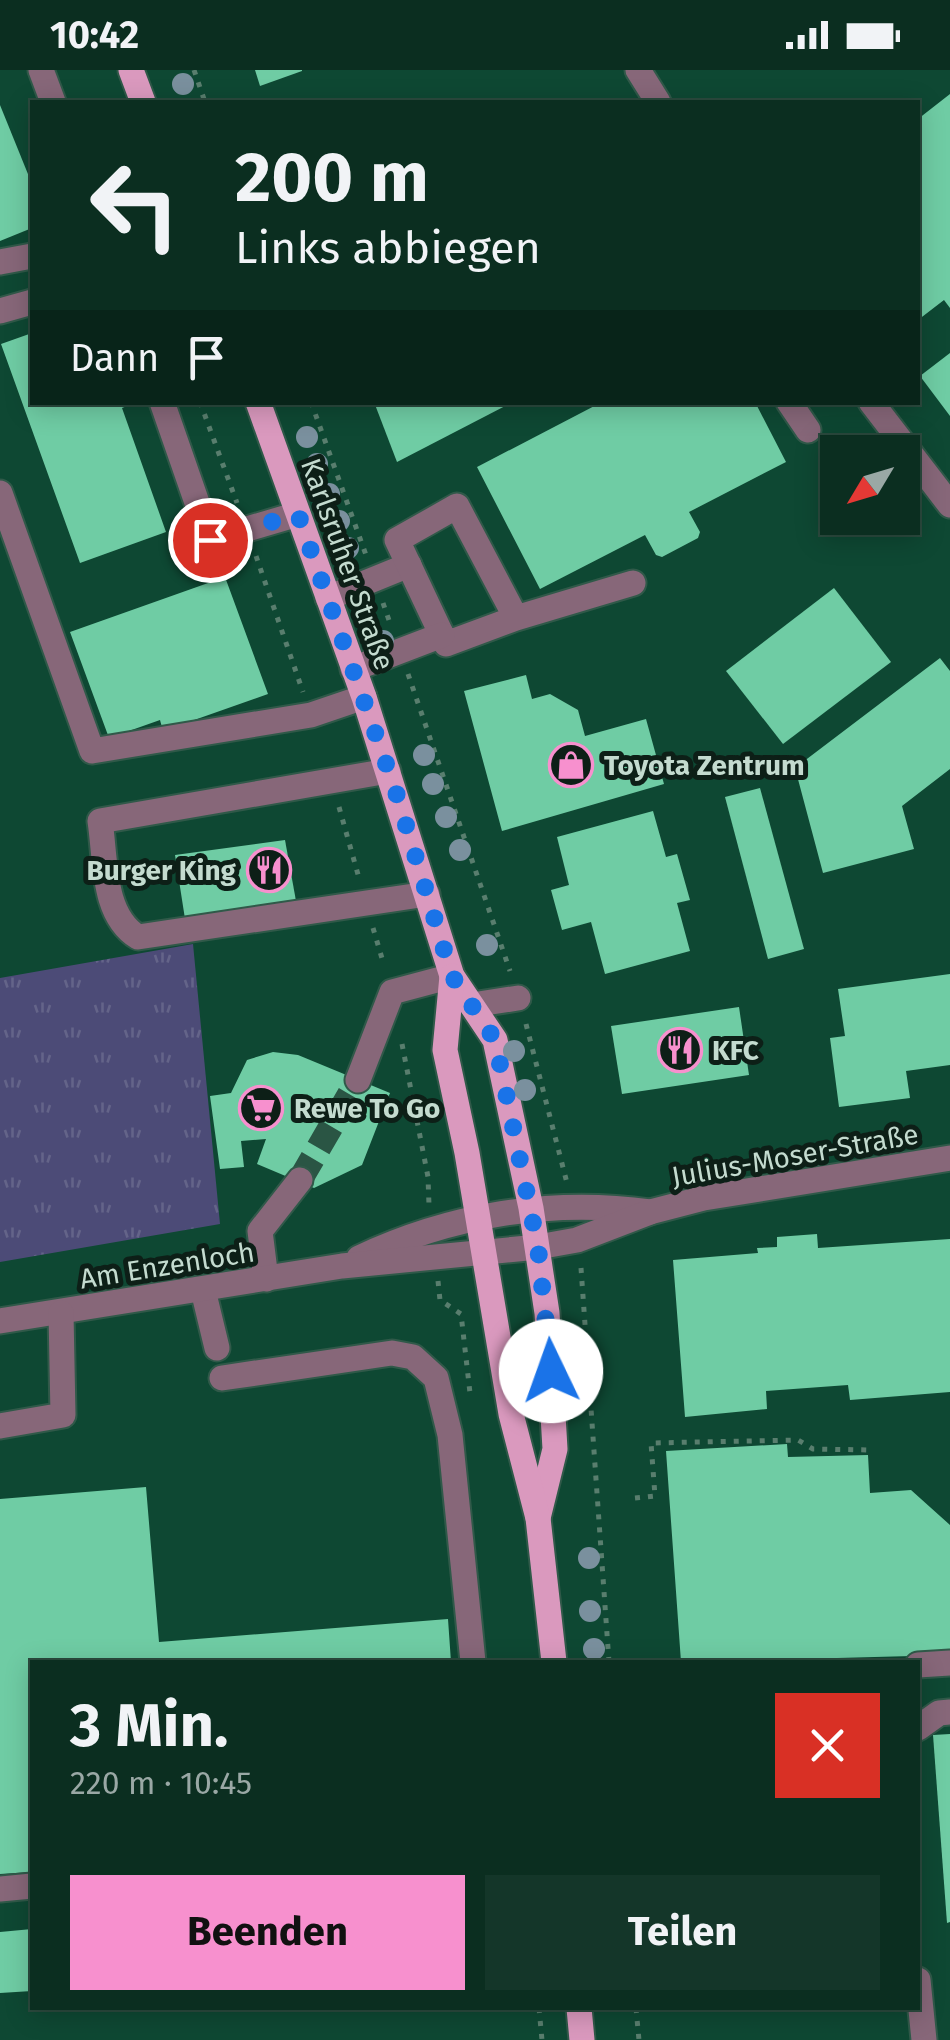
<!DOCTYPE html>
<html lang="de">
<head>
<meta charset="utf-8">
<style>
  body { margin:0; font-family:"Fira Sans",sans-serif; background:#143629; color:#f1f3f6; height:100vh; display:flex; flex-direction:column; font-size:38px; white-space:nowrap }
  * { box-sizing:border-box; margin:0 }
  p { font-size:32px; color:#9aa8a5 }
  .icon { flex:none; width:55px; height:55px; fill:none; stroke:currentColor; stroke-width:2; stroke-linecap:round; stroke-linejoin:round }
  .map { position:relative; flex:1; overflow:hidden }
  .details { position:absolute; left:30px; top:1590px; width:890px; height:350px; display:flex; flex-direction:column; background:#0b2e20; border-radius:0px; box-shadow:0 5px 25px #0003,0 0 0 2px #2b4a3e }
  .details>* { flex:none }
  .hud { position:absolute; left:30px; top:30px; width:890px; height:305px; border-radius:0px; box-shadow:0 5px 25px #0003,0 0 0 2px #2b4a3e; background:#0b2e20; color:#f1f3f6; overflow:hidden }
  .needle { width:65px; rotate:232deg }
  .controls { position:absolute; left:820px; top:365px; display:grid; gap:20px }
  .controls a { display:grid; place-items:center; width:100px; height:100px; border-radius:0px; background:#0b2e20; box-shadow:0 5px 25px #0003,0 0 0 2px #2b4a3e; font-size:50px }
  .pin { position:absolute; display:grid; place-items:center; width:85px; height:85px; color:#fff; margin:-42px; border:5px solid #fff; border-radius:50%; box-shadow:0 2px 10px #0007 }
  .me { position:absolute; width:110px; margin:-55px; rotate:357deg; stroke-linejoin:round; filter:drop-shadow(0 0 8px #0008) }
  .turn { display:flex; align-items:center; gap:35px; height:210px; padding:0 40px; font-size:45px }
  .turn .icon { width:130px; height:130px; stroke-width:2.5 }
  .turn b { display:block; font-size:70px; line-height:85px }
  .then { display:flex; align-items:center; height:95px; padding:0 40px; background:#0003; gap:20px; font-size:38px }
  .round { display:grid; place-items:center; flex:none; width:105px; height:105px; border-radius:0px; background:#143629 }
  .headline { display:flex; align-items:center; justify-content:space-between; height:170px; padding:0 40px }
  h1 { font-size:60px; font-weight:700; line-height:75px }
  .primary-button { display:flex; gap:20px; margin-top:auto; padding:20px 40px }
  .primary-button a { flex:1; height:115px; border-radius:0px; background:#f790ce; color:#111; font-size:40px; font-weight:700; line-height:115px; text-align:center }
  .primary-button a+a { background:#143629; color:#f1f3f6 }
  .status { display:flex; justify-content:space-between; align-items:center; height:70px; padding:0 50px; background:#0b2e20; direction:ltr }
  .status svg { height:28px; fill:currentColor }
  .map>svg:first-child { display:block }
  .built { fill:#0e4833; fill-rule:evenodd }
  .grass { fill:url(#grass-tufts) }
  .building { fill:#6fcca4 }
  .lines { fill:none; stroke-linecap:round; stroke-linejoin:round }
  .minor-tunnel { stroke:#2a5544; stroke-width:25; stroke-dasharray:25 12; stroke-linecap:butt }
  .minor-casing { stroke:#305949; stroke-width:29 }
  .major-casing { stroke:#305949; stroke-width:29 }
  .path { stroke:#597e6e; stroke-width:5; stroke-dasharray:5 8; stroke-linecap:butt }
  .minor { stroke:#876779; stroke-width:25 }
  .major { stroke:#da99be; stroke-width:25 }
  .tree { fill:#7a909e }
  .route { stroke:#1a73e8; stroke-width:18; stroke-dasharray:0 32.4 }
  .labels { text-anchor:middle; stroke-width:10; stroke-linejoin:round; paint-order:stroke }
  .street-label { font-size:28px; fill:#c4dbcf; stroke:#0d1f17 }
  .poi-label { font-size:28px; font-weight:bold; fill:#c4dbcf; stroke:#0d1f17; text-anchor:start }
</style>
</head>
<body>
<div class="status"><b>10:42</b><svg viewBox="0 0 49 12"><path d="M0 12V9h3v3zM5 12V6h3v6zM10 12V3h3v9zM15 12V0h3v12zM26 1h20v11H26zM47 4h2v5h-2z"/></svg></div>
<div class="map">
<svg width="950" height="1970" viewBox="0 0 950 1970">
  <defs>
    <pattern id="grass-tufts" width="24" height="20" patternUnits="userSpaceOnUse" patternTransform="scale(2.5)"><rect width="24" height="20" fill="#4c4b77"/><path d="M3 7l-1-3M5 7V3M7 7l1-3M15 17l-1-3M17 17v-4M19 17l1-3" fill="none" stroke="#646489"/></pattern>
  </defs>
  <rect width="100%" height="100%" fill="#0f3d2b"/>
  <!-- built -->
  <path class="built" d="M0,0H950V1970H0ZM32,32H918V332H32ZM838,382H902V448H838ZM32,1592H918V1938H32Z"/>
  <!-- grass -->
  <path class="grass" d="M193,874L220,1154L0,1192V908Z"/>
  <!-- building -->
  <g class="building">
    <path d="M255,0H302V1L260,16Z"/>
    <path d="M950,24V238L944,230L918,250V49Z"/>
    <path d="M0,35L32,114V158L0,171Z"/>
    <path d="M32,263V332H137L122,338L166,462L80,493L1,274Z"/>
    <path d="M950,283V346L920,306Z"/>
    <path d="M374,332H513L397,392Z"/>
    <path d="M602,332H755L786,392L689,442L700,462L698,468L662,487L656,485L645,465L540,519L477,397Z"/>
    <path d="M225,507L268,624L163,661L160,650L109,668L70,562Z"/>
    <path d="M834,518L891,592L783,674L726,601Z"/>
    <path d="M940,588L950,601V699L902,736L914,779L823,803L795,698Z"/>
    <path d="M526,605L532,629L550,624L578,640L585,666L646,649L664,714L502,761L464,621Z"/>
    <path d="M760,718L804,879L768,889L725,727Z"/>
    <path d="M653,741L666,787L677,784L690,830L677,833L690,881L605,904L591,852L562,860L551,820L569,815L557,767Z"/>
    <path d="M285,770L296,831L185,849L175,785Z"/>
    <path d="M950,904V995L906,1001L910,1028L839,1037L830,968L845,966L838,919Z"/>
    <path d="M739,937L749,1005L622,1024L611,956Z"/>
    <path d="M273,982L298,985L390,1023L362,1095L314,1118L257,1094L266,1069L241,1071L244,1097L220,1099L210,1026L231,1023L247,990Z"/>
    <path d="M817,1164L818,1178L950,1169V1322L850,1330L848,1315L766,1321L767,1339L685,1347L673,1190L758,1183L757,1178L777,1177V1167Z"/>
    <path d="M787,1374L788,1387L868,1385L870,1423L911,1420L950,1455V1585L681,1592L666,1381Z"/>
    <path d="M146,1417L159,1572L448,1549L451,1592H32V1802L0,1804V1429Z"/>
    <path d="M950,1664V1852L947,1853L933,1665Z"/>
    <path d="M32,1859V1921L0,1923V1862Z"/>
  </g>
  <g class="lines">
    <!-- minor-tunnel -->
    <path class="minor-tunnel" d="M300,1110L358,1010"/>
    <defs>
      <g id="minor">
        <path d="M41,0L53,32"/>
        <path d="M638,0L658,32"/>
        <path d="M0,192L32,186"/>
        <path d="M0,241L32,232"/>
        <path d="M162,332L210,470L298,444"/>
        <path d="M789,332L808,360"/>
        <path d="M871,332L950,435"/>
        <path d="M0,423L92,681L311,645L364,627"/>
        <path d="M328,528L409,495"/>
        <path d="M516,548L446,574L397,470L457,436L516,548L633,513"/>
        <path d="M353,599L442,565"/>
        <path d="M388,701L100,751C106,790 102,845 138,867L427,824"/>
        <path d="M472,935L518,928"/>
        <path d="M358,1010L392,922L452,906"/>
        <path d="M359,1188C450,1145 551,1128 650,1142"/>
        <path d="M266,1209L260,1161L300,1110"/>
        <path d="M203,1220L217,1278"/>
        <path d="M0,1251L342,1196L538,1177L577,1170L650,1142L704,1128L950,1088"/>
        <path d="M222,1308L392,1283L413,1287L436,1308L450,1365L473,1592"/>
        <path d="M0,1356L63,1345L61,1243"/>
        <path d="M918,1595L950,1593"/>
        <path d="M918,1658L939,1643L950,1642"/>
        <path d="M0,1819L32,1816"/>
        <path d="M918,1910L924,1970"/>
      </g>
      <g id="major">
        <path d="M131,0L143,32"/>
        <path d="M258,332L364,627L452,906L495,970L531,1138L547,1243L555,1379L538,1448"/>
        <path d="M452,906L445,980L467,1083L511,1344L538,1448L554,1592"/>
        <path d="M579,1938L582,1970"/>
      </g>
    </defs>
    <!-- minor casing -->
    <use href="#minor" class="minor-casing"/>
    <!-- major casing -->
    <use href="#major" class="major-casing"/>
    <!-- path -->
    <g class="path">
      <path d="M194,0L205,32"/>
      <path d="M200,332L237,433"/>
      <path d="M311,332L366,485"/>
      <path d="M256,486L303,622"/>
      <path d="M383,533L391,556"/>
      <path d="M408,604L510,901"/>
      <path d="M339,737L359,808"/>
      <path d="M373,858L384,895"/>
      <path d="M526,954L567,1113"/>
      <path d="M402,974L428,1107L429,1135"/>
      <path d="M581,1198L609,1592"/>
      <path d="M438,1211L440,1230L461,1244L470,1323"/>
      <path d="M635,1428L655,1426L651,1373L798,1370L813,1379L871,1380"/>
      <path d="M539,1938L542,1970"/>
      <path d="M636,1938L639,1970"/>
    </g>
    <!-- minor -->
    <use href="#minor" class="minor"/>
    <!-- major -->
    <use href="#major" class="major"/>
  </g>
  <!-- trees -->
  <g class="tree">
    <circle cx="183" cy="14" r="11"/>
    <circle cx="307" cy="367" r="11"/>
    <circle cx="317" cy="394" r="11"/>
    <circle cx="329" cy="424" r="11"/>
    <circle cx="339" cy="451" r="11"/>
    <circle cx="348" cy="478" r="11"/>
    <circle cx="383" cy="571" r="11"/>
    <circle cx="424" cy="685" r="11"/>
    <circle cx="433" cy="714" r="11"/>
    <circle cx="446" cy="747" r="11"/>
    <circle cx="460" cy="780" r="11"/>
    <circle cx="487" cy="875" r="11"/>
    <circle cx="514" cy="981" r="11"/>
    <circle cx="525" cy="1020" r="11"/>
    <circle cx="589" cy="1488" r="11"/>
    <circle cx="590" cy="1541" r="11"/>
    <circle cx="594" cy="1579" r="11"/>
  </g>
  <g class="lines">
    <!-- route -->
    <path class="route" d="M210,470L298,444L395,719L452,906L495,970L538,1177L551,1301"/>
  </g>
  <!-- icons -->
  <defs>
    <symbol id="shop-ring" viewBox="-11 -11 22 22"><circle r="9.5" fill="#0d1f17" stroke="#f790ce" stroke-width="1.5"/><path d="M-5-2.5h2.3a2.7 3.5 0 0 1 5.4 0H5L5.5 6h-11ZM-1.5-2.5h3a1.5 2.3 0 0 0-3 0Z" fill="#f790ce"/></symbol>
    <symbol id="restaurant-ring" viewBox="-11 -11 22 22"><circle r="9.5" fill="#0d1f17" stroke="#f790ce" stroke-width="1.5"/><path d="M-5-6h1v4h1v-4h1v4h1v-4h1v5L-1.5 .5V6h-2V.5L-5-1ZM5-6V6H3V1.5H1.5Q1.5-4 5-6Z" fill="#f790ce"/></symbol>
    <symbol id="supermarket-ring" viewBox="-11 -11 22 22"><circle r="9.5" fill="#0d1f17" stroke="#f790ce" stroke-width="1.5"/><path d="M-6-5.5h2.5l.6 2H6L4.5 2H-2.5L-4.4-4H-6ZM-1.5 3.2a1.3 1.3 0 1 0 .1 0ZM3 3.2a1.3 1.3 0 1 0 .1 0Z" fill="#f790ce"/></symbol>
  </defs>
  <g fill-rule="evenodd">
    <use href="#shop-ring" x="546" y="670" width="50" height="50"/>
    <use href="#restaurant-ring" x="244" y="775" width="50" height="50"/>
    <use href="#restaurant-ring" x="655" y="955" width="50" height="50"/>
    <use href="#supermarket-ring" x="236" y="1013" width="50" height="50"/>
  </g>
  <g class="labels">
    <!-- street labels -->
    <g class="street-label">
      <text transform="translate(348 494) rotate(70)" y="10">Karlsruher Straße</text>
      <text transform="translate(795 1085) rotate(-10)" y="10">Julius-Moser-Straße</text>
      <text transform="translate(167 1195) rotate(-9)" y="10">Am Enzenloch</text>
    </g>
    <!-- poi labels -->
    <g class="poi-label">
      <text x="604" y="705">Toyota Zentrum</text>
      <text x="236" y="810" text-anchor="end">Burger King</text>
      <text x="712" y="990">KFC</text>
      <text x="294" y="1048">Rewe To Go</text>
    </g>
  </g>
</svg>
<div class="controls">
<a><svg class="needle" viewBox="-14 -14 28 28"><path d="M0-13l5 13h-10z" fill="#e53935"/><path d="M0 13l5-13h-10z" fill="#9aa8a5"/></svg></a>
</div>
<div class="pin" style="left:210px;top:470px;background:#d93025"><svg class="icon" aria-label="arrive" viewBox="0 0 24 24"><path d="M6 21V4h12l-3 4 3 4H6"/></svg></div>
<svg class="me" style="left:551px;top:1301px" viewBox="-20 -20 40 40"><circle r="19" fill="#fff"/><path d="M0-13L10 11 0 6-10 11z" fill="#1a73e8"/></svg>
<div class="hud">
<div class="turn"><svg class="icon" aria-label="left" viewBox="0 0 24 24"><path d="M17 20v-9H6M10 6l-5 5 5 5"/></svg><div><b>200 m</b>Links abbiegen</div></div>
<div class="then">Dann<svg class="icon" aria-label="arrive" viewBox="0 0 24 24"><path d="M6 21V4h12l-3 4 3 4H6"/></svg></div>
</div>
<section class="details">
<div class="headline"><div><h1>3 Min.</h1><p>220 m · 10:45</p></div><a class="round" style="background:#d93025;color:#fff"><svg class="icon" aria-label="close" viewBox="0 0 24 24"><path d="M6 6l12 12M18 6L6 18"/></svg></a></div>
<div class="primary-button"><a>Beenden</a><a>Teilen</a></div>
</section>
</div>
</body>
</html>
